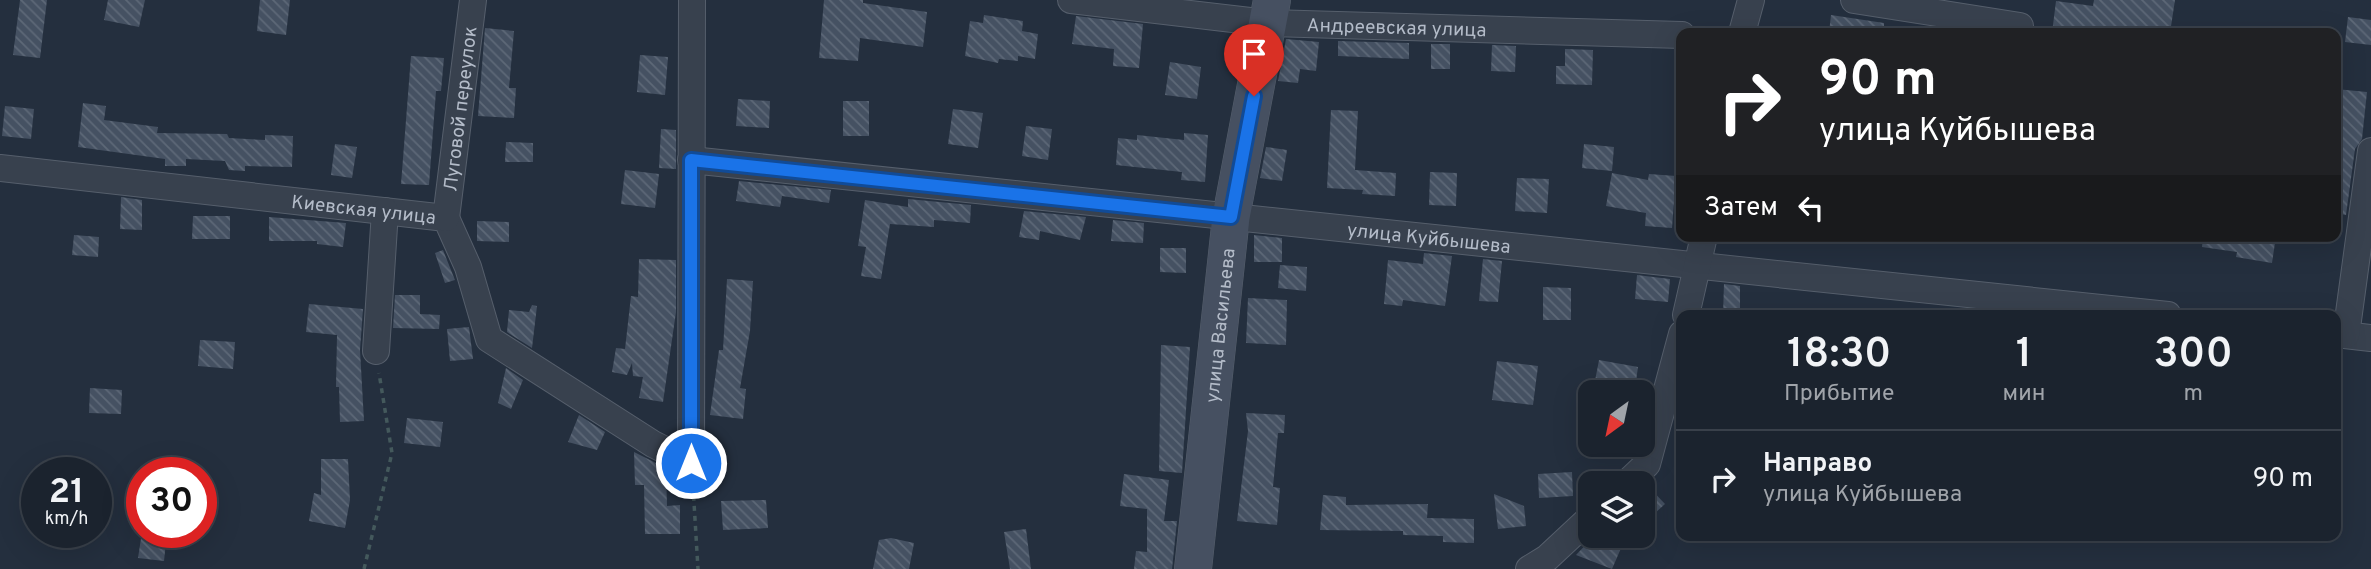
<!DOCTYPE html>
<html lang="ru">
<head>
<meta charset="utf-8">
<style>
  body { margin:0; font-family:Overpass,sans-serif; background:#242b36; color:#f1f3f6; height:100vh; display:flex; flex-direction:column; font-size:26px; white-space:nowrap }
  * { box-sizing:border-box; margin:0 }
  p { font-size:23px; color:#a0a4aa }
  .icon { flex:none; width:38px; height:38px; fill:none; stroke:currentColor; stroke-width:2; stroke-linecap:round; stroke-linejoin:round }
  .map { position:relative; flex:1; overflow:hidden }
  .sheet { position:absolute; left:1676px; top:310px; width:665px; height:231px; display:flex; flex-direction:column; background:#1b232e; border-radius:14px; box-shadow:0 7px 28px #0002,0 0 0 2px #39404a }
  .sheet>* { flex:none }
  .top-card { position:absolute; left:1676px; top:28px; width:665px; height:214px; border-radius:14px; box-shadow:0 7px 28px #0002,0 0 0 2px #39404a; background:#202124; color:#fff; overflow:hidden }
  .needle { width:46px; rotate:213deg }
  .buttons { position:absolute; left:1578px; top:380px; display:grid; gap:14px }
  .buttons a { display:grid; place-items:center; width:77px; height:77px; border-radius:14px; background:#1b232e; box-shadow:0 7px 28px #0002,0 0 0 2px #39404a; font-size:35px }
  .speed { position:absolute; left:21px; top:457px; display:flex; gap:14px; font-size:35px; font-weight:700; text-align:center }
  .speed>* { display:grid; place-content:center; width:91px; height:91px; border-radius:50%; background:#1b232e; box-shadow:0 7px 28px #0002,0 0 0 2px #39404a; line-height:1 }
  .speed small { font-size:18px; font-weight:400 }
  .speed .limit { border:10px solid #d22; background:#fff; color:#111 }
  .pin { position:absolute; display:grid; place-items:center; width:60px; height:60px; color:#fff; margin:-72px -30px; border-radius:50% 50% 50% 0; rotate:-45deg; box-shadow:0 0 7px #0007 }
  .pin .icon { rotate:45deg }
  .me { position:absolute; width:77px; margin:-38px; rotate:0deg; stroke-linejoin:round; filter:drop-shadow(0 0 5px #0008) }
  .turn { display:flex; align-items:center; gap:24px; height:147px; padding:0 28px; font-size:32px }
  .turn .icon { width:91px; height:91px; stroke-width:2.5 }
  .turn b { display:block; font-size:49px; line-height:60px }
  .then { display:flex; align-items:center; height:66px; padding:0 28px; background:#0003; gap:14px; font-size:26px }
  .eta { display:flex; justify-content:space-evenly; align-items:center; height:119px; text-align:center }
  .eta b { font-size:42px; font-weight:600; line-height:49px }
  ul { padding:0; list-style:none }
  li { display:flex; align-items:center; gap:21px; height:98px; padding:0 28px; border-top:2px solid #39404a }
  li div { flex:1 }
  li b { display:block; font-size:26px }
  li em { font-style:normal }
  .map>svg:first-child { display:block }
  .building { fill:url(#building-back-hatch) }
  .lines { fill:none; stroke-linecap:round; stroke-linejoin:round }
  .street-casing { stroke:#565f6c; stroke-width:28 }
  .secondary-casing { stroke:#565f6c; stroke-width:38 }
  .path { stroke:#44595c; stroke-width:3.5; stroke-dasharray:5 5; stroke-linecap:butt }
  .street { stroke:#38414e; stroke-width:26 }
  .secondary { stroke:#465061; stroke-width:37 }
  .route-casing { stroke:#114b97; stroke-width:18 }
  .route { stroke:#1a73e8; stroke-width:12 }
  .labels { text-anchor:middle; stroke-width:6; stroke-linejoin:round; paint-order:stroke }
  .street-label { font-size:19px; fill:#b4bcc9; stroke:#1d2633 }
</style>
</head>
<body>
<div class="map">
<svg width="2371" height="569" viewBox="0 0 2371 569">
  <defs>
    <pattern id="building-back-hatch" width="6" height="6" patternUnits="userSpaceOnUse" patternTransform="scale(1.75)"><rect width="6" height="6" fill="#455162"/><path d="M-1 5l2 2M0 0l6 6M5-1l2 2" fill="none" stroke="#5d6877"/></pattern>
  </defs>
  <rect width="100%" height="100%" fill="#242f3e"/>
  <!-- building -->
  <g class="building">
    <path d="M20,0H47L40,58L13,55Z"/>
    <path d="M108,0H145L139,27L104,20Z"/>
    <path d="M260,0H290L286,35L257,31Z"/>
    <path d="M824,0H863V3L927,12L923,47L860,38L858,61L819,58Z"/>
    <path d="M2094,0H2175L2170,33H2052L2056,1L2093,6Z"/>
    <path d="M984,15L1023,21L1022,31L1038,34L1035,59L1018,56V61L999,59L998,63L965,56L970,21L983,23Z"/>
    <path d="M1831,15L1884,23V33H1829Z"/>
    <path d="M1076,16L1143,24L1139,68L1113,66L1114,49L1072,44Z"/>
    <path d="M2348,17L2371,20V45L2345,42Z"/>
    <path d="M485,28L514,31L509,88H516L514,118L478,116Z"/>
    <path d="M1286,39L1319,42L1316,71L1300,69L1298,83L1278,81Z"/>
    <path d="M1338,41L1409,43V59L1338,56Z"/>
    <rect x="1431" y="44" width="19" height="25"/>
    <path d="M1492,45L1516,46L1515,72L1491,71Z"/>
    <path d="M1565,49L1593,50L1592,85L1556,84V66H1565Z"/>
    <path d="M640,55L668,57L665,95L637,92Z"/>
    <path d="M411,56L444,58L441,91H436L429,185L401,184Z"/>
    <path d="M1170,62L1201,67L1197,99L1165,95Z"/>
    <path d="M2336,89L2367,92L2362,139L2355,149L2346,215L2336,213Z"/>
    <path d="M738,99L770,101L769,128L736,126Z"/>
    <rect x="843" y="101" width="26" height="35"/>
    <path d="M83,103L106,106L104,120L158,127L157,133L227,134L229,138L265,140V135L293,136L292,167L245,166V171L229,170L225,161L186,159V166H165V159L78,147Z"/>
    <path d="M5,106L34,109L31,139L2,136Z"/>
    <path d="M953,109L983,113L978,148L948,144Z"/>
    <path d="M1331,110L1358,111L1355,170L1396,173L1395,196L1362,194L1363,190L1327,188Z"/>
    <path d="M1026,126L1052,129L1048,160L1022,156Z"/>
    <path d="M661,129L676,130V169L659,168Z"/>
    <path d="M1184,133L1208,135L1205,182L1181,180L1182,172L1116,165L1118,138L1137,140V135L1184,140Z"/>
    <path d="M506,142L533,143V162H505Z"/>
    <path d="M335,144L357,147L352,178L331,175Z"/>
    <path d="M1584,144L1614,147L1612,171L1582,168Z"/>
    <path d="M1266,147L1287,150L1282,181L1260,178Z"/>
    <path d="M625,170L659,174L655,208L621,204Z"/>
    <path d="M1430,172L1457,173L1456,206L1429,205Z"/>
    <path d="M1612,173L1648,180L1649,174L1676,176L1672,228L1645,226L1646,213L1606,206Z"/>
    <path d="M1517,178L1549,179L1547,213L1515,211Z"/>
    <path d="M739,181L831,190L829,203L782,196L780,207L736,201Z"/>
    <path d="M121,197L142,200V230L120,229Z"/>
    <path d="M908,199L971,205L970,223L934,220V227L890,224L881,279L861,276L866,247L858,246L865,200L908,207Z"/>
    <path d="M1024,211L1086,217L1080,240L1040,231L1039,240L1019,237Z"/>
    <path d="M193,216H230V239H192Z"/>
    <path d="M269,217L346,223L343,247L317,244V241H269Z"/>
    <path d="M1113,220L1144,223L1143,243L1111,241Z"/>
    <path d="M477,221L509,222V242L477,241Z"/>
    <path d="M74,235L99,237L98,257L72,255Z"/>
    <path d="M1254,235L1282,238V262H1254Z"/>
    <path d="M2203,236H2276L2272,263L2236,257L2237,252L2202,247Z"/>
    <path d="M1160,248H1186V273L1160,272Z"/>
    <path d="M443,250L455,280L445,283L435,253Z"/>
    <path d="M1424,253L1452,256L1445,306L1403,300L1402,306L1384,304L1388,260L1423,264Z"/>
    <path d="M639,259L676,260V312L663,402L639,398L643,377L633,376L632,363L627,375L612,372L616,348L625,349L631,296L638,297Z"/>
    <path d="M1483,259L1502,261L1498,302L1479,301Z"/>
    <path d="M1280,265L1307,267L1306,291L1278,288Z"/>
    <path d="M1637,275L1670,279L1668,302L1635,299Z"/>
    <path d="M727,279L753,281L750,331L740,388L746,389L743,419L710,415L719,350H723Z"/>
    <path d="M1724,284L1740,286V315H1723Z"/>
    <path d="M1543,287L1571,288V320H1543Z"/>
    <path d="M395,295H420V314L440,315L439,329L393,328Z"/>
    <path d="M1248,298L1287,300L1286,345L1246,343Z"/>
    <path d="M309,304L363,309L360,350L364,421L340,422L339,387H336L337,335L306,332Z"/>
    <path d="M532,305L537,306L532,348L507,332L509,310L529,312Z"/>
    <path d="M469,327L473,359L450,361L447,329Z"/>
    <path d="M200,340L235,342L233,369L198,366Z"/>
    <path d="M1161,345L1190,347L1182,473L1159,471Z"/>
    <path d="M1599,360L1638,367L1635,388L1595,381Z"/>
    <path d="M1497,361L1538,366L1533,405L1492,400Z"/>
    <path d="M506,368L523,380L511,409L498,403Z"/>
    <path d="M90,388L122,390L121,414L89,413Z"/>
    <path d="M1246,413L1285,415L1284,433H1278L1273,487L1280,488L1277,525L1237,521L1248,431Z"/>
    <path d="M579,415L605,432L597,450L568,442Z"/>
    <path d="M407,418L443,422L440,447L404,443Z"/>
    <path d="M634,452L666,468L667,506L680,505V534H645L644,485H635Z"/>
    <path d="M321,459H348L350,500L345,528L309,521L314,493L321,495Z"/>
    <path d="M1572,472L1573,496L1539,498L1538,474Z"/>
    <path d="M1124,474L1169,480L1164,521H1177L1172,569H1134L1136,551L1147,552V509L1120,506Z"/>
    <path d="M1647,485L1665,504L1643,524V489Z"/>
    <path d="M1494,494L1524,506L1526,526L1498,529Z"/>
    <path d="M1323,495L1346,497V505L1428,504L1427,518L1474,519V543L1443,542V536L1403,535V531L1320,530Z"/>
    <path d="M766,500L768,528L723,530L721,501Z"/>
    <path d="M1026,529L1031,569H1010L1004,532Z"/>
    <path d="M142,532H167L164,561L138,558Z"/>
    <path d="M1594,536L1622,546L1612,569L1576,555Z"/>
    <path d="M891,538L914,543L909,569H873L879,540Z"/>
  </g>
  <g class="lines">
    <defs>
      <g id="street">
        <path id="s1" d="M1071,0L1267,23L1682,35"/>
        <path d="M1854,0L2020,26"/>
        <path d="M1742,33L1751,0"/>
        <path id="s2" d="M691,160L2168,315"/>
        <path id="s3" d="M0,168L446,218L468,267L489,339L653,444L691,463L692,0"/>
        <path id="s4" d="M446,218L473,0"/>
        <path d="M1686,315L1704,236"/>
        <path d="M2336,334L2371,338"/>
        <path d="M2346,335L2371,151"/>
        <path d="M376,351L385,211"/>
        <path d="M1627,483L1647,464L1682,334"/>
        <path d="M1529,569L1547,558L1591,517"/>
      </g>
      <g id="secondary">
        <path id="s5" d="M1193,569L1231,217L1272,0"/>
      </g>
    </defs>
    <!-- street casing -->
    <use href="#street" class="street-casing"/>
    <!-- secondary casing -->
    <use href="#secondary" class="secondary-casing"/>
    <!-- path -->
    <g class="path">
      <path d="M693,486L698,569"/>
      <path d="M364,569L392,453L379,373"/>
    </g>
    <!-- street -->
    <use href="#street" class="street"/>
    <!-- secondary -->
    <use href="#secondary" class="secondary"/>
  </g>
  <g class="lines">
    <defs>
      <path id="route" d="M691,463V160L1231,217L1254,96"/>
    </defs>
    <!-- route casing -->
    <use href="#route" class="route-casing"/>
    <!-- route -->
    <use href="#route" class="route"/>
  </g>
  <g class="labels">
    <!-- street labels -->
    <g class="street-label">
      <text dy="7" stroke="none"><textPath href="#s1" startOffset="327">Андреевская улица</textPath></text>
      <text dy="7" stroke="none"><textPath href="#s4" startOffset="110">Луговой переулок</textPath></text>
      <text dy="7" stroke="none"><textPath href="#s3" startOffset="366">Киевская улица</textPath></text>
      <text dy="7" stroke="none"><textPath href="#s2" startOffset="742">улица Куйбышева</textPath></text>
      <text dy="7" stroke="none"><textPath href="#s5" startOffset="245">улица Васильева</textPath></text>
    </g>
  </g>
</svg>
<div class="buttons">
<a><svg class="needle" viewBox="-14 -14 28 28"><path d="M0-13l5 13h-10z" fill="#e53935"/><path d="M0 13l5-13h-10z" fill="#a0a4aa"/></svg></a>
<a><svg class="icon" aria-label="layers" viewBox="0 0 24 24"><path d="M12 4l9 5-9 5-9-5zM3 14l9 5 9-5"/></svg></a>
</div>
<div class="speed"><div>21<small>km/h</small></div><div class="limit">30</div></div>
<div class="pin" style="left:1254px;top:96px;background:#d93025"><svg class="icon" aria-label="arrive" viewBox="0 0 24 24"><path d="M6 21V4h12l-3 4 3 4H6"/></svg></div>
<svg class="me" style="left:691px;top:463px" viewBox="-20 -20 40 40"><circle r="17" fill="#1a73e8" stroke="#fff" stroke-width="3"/><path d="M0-11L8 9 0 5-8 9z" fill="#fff"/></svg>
<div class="top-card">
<div class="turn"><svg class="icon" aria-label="right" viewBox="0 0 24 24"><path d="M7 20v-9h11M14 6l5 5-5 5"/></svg><div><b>90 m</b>улица Куйбышева</div></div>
<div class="then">Затем<svg class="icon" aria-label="left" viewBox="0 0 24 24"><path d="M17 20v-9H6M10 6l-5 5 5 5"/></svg></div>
</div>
<section class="sheet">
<div class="eta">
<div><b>18:30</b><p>Прибытие</p></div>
<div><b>1</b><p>мин</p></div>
<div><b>300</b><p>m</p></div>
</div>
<ul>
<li><svg class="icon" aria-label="right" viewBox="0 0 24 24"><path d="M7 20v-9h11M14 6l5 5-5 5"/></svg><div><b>Направо</b><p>улица Куйбышева</p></div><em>90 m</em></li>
</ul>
</section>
</div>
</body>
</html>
